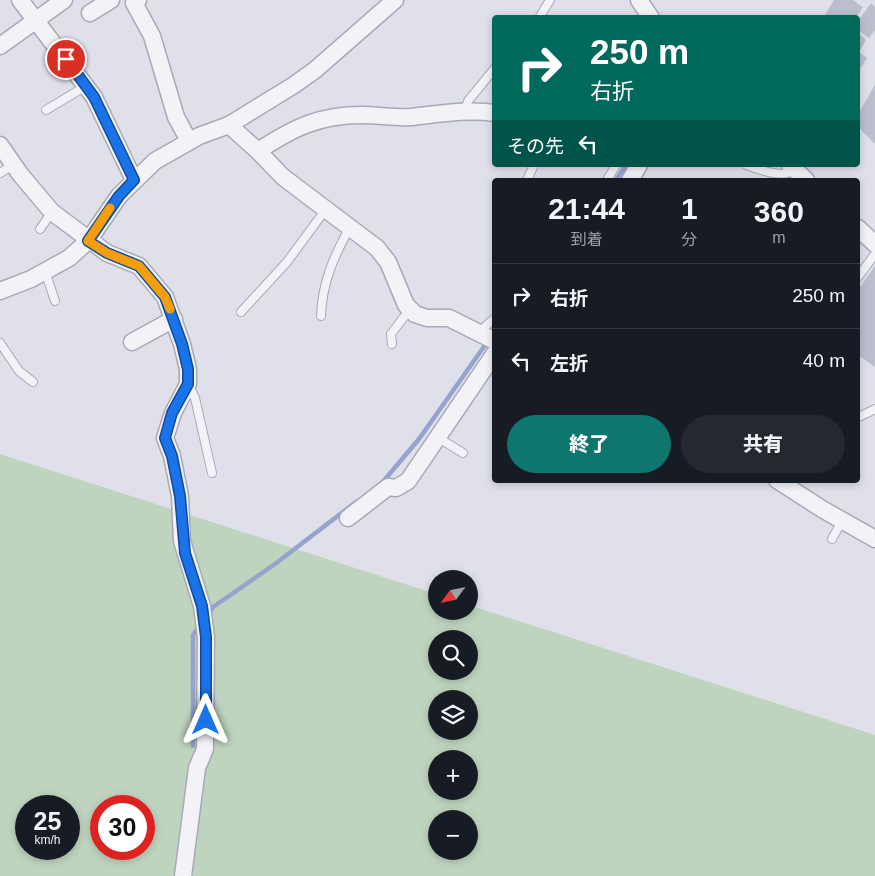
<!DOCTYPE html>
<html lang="ja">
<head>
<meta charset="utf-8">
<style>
  body { margin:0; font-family:Arial,"Noto Sans JP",sans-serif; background:#242831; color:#f1f3f6; height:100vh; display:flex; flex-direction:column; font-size:19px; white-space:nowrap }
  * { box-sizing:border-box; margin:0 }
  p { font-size:16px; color:#9ea1a6 }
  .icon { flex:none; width:28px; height:28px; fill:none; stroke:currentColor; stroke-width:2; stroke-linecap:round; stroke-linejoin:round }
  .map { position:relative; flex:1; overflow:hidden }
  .details { position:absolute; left:492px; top:178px; width:368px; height:305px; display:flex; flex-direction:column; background:#171b24; border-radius:5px; box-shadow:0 2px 8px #0003 }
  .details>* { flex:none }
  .banner { position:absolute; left:492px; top:15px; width:368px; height:152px; border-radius:5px; box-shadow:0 2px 8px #0003; background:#00695c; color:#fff; overflow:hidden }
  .needle { width:32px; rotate:237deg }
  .buttons { position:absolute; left:428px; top:570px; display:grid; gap:10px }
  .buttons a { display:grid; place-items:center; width:50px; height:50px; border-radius:50%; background:#171b24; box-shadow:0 2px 8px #0003; font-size:25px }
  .speed { position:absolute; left:15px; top:795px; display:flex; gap:10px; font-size:25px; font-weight:700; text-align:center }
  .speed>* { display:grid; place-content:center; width:65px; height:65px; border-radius:50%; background:#171b24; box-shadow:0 2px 8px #0003; line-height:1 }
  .speed small { font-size:12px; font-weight:400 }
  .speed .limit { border:8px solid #d22; background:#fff; color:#111 }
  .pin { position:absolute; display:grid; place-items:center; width:42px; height:42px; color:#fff; margin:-21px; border:2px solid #fff; border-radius:50%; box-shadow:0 1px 5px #0007 }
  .me { position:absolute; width:55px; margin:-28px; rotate:0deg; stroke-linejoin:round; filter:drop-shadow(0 0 4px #0008) }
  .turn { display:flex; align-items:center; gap:18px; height:105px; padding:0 15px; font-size:22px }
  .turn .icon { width:65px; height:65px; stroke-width:2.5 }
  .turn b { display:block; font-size:35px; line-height:42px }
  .then { display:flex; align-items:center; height:48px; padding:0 15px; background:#0003; gap:10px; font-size:19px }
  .eta { display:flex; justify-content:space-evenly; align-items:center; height:85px; text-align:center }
  .eta b { font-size:30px; font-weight:800; line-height:35px }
  .cta { display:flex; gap:10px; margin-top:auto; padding:10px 15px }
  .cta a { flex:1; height:58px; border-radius:30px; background:#0f766e; color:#fff; font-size:20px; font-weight:800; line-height:58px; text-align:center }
  .cta a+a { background:#242831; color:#f1f3f6 }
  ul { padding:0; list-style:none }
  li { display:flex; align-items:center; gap:15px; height:65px; padding:0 15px; border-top:1px solid #363941 }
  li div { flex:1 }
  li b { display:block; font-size:19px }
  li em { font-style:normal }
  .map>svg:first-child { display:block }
  .green { fill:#bfd4bf; fill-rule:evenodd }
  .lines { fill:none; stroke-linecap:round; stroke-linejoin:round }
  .stream { stroke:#96a3cd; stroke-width:4.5 }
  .building { fill:#bbbecd }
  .service-casing { stroke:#a8a9b8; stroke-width:10 }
  .minor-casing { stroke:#a8a9b8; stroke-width:19 }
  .service { stroke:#f2f2f7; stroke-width:8 }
  .minor { stroke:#f2f2f7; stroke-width:16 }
  .route-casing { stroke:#114b97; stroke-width:12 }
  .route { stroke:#1a73e8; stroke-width:9 }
  .slow { stroke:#f59e0b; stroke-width:9 }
</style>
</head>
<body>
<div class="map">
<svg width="875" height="876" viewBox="0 0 875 876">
  <rect width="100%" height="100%" fill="#dfe0ea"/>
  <!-- green -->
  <path class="green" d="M0,454L436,594V611H469V605L875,735V876H0ZM436,639H469V671H436ZM436,699H469V731H436ZM436,759H469V791H436ZM26,806H69V849H26ZM101,806H144V849H101ZM436,819H469V851H436Z"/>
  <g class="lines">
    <!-- stream -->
    <g class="stream">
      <path d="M616,180L626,165"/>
      <path d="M381,484L419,439L495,331"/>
      <path d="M208,615L213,607L275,564L356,502"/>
      <path d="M193,746V635L200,625"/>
    </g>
  </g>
  <!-- building -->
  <g class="building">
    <path d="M834,0H853L863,7L856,18H823Z"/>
    <path d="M871,3L875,7V30L869,38L858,30V21Z"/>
    <path d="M858,33L866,40L859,52L867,58L858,72Z"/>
    <path d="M875,85V144L858,127V114Z"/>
    <path d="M875,266V367L858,355V290Z"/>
  </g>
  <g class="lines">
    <defs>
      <g id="service">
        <path d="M539,18L550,0"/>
        <path d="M46,110L86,86"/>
        <path d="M465,112L468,101L495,68"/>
        <path d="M746,165C759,169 783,180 795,169"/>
        <path d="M0,173L13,165"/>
        <path d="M527,180L534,165"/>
        <path d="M607,180L616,165"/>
        <path d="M40,229L52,212"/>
        <path d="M45,271L55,301"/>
        <path d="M858,277L875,254"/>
        <path d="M241,312L287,262L326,209"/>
        <path d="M321,316C322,283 334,256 350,227"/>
        <path d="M479,332L495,318"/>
        <path d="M0,343L19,371L33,382"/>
        <path d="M392,344L391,334L410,309"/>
        <path d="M188,384L195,398L212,473"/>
        <path d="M861,416L875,409"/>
        <path d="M437,437L463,453"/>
        <path d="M832,539L842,521"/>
      </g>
      <g id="minor">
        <path d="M20,0L94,97L134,180"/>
        <path d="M138,0L134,3L152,36L176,117L189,141"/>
        <path d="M639,0L651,18"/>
        <path d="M90,13L111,0"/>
        <path d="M0,46L64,0"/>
        <path d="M229,125L258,151C293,128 319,115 361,115C378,115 395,118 411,117C439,114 467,109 495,113"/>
        <path d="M0,145L20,174L52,212L107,253L139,266L165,297L182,344L188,369V384L173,413L165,438L172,456L180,496L182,541L202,606L206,637L205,749L197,768L183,876"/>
        <path d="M258,151L283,177L377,248L388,262L406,305L415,314L427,318H449L495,341"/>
        <path d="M790,165L806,180"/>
        <path d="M630,180L639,165"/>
        <path d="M858,228L875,244"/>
        <path d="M0,291L31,279L69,258L88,241L119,196L155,161L199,136L229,125L294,85L315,70L395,0"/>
        <path d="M132,342L174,319"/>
        <path d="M777,480L822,509L875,539"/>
        <path d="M348,518L388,487L396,488L408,481L495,353"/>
      </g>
    </defs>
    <!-- service casing -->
    <use href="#service" class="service-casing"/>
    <!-- minor casing -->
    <use href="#minor" class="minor-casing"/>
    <!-- service -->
    <use href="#service" class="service"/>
    <!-- minor -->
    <use href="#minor" class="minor"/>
  </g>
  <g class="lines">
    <defs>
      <path id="route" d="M66,59L94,97L134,180L119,196L88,241L107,253L139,266L165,297L182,344L188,369V384L172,413L165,438L172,456L180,496L185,553L202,606L206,637V720"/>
    </defs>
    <!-- route casing -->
    <use href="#route" class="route-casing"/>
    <!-- route -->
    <use href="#route" class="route"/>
    <!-- slow -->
    <path class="slow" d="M110,208L88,241L107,253L139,266L165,297L170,309"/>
  </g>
</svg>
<div class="buttons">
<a><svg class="needle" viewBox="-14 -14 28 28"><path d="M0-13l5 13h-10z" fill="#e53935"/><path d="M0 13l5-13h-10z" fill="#9ea1a6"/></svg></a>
<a><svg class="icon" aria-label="search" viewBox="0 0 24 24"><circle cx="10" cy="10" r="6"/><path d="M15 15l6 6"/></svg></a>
<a><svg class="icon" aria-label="layers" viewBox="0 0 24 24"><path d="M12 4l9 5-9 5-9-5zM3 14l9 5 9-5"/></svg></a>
<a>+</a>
<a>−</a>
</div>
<div class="speed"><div>25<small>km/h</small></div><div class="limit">30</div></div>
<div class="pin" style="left:66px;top:59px;background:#d93025"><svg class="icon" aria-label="arrive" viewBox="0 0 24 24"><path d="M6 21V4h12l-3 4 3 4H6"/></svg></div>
<svg class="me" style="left:206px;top:720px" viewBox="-20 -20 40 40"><path d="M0-17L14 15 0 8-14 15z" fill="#1a73e8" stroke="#fff" stroke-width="4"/></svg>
<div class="banner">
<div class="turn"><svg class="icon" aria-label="right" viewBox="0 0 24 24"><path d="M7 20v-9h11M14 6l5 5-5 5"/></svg><div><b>250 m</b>右折</div></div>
<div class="then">その先<svg class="icon" aria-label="left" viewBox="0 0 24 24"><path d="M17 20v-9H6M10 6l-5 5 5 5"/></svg></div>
</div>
<section class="details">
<div class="eta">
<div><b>21:44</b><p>到着</p></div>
<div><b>1</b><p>分</p></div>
<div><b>360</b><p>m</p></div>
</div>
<ul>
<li><svg class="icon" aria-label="right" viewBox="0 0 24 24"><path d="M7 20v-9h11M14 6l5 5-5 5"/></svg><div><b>右折</b></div><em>250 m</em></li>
<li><svg class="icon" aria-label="left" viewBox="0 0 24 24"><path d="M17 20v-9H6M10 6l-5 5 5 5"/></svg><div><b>左折</b></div><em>40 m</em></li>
</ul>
<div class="cta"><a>終了</a><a>共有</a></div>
</section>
</div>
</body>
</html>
